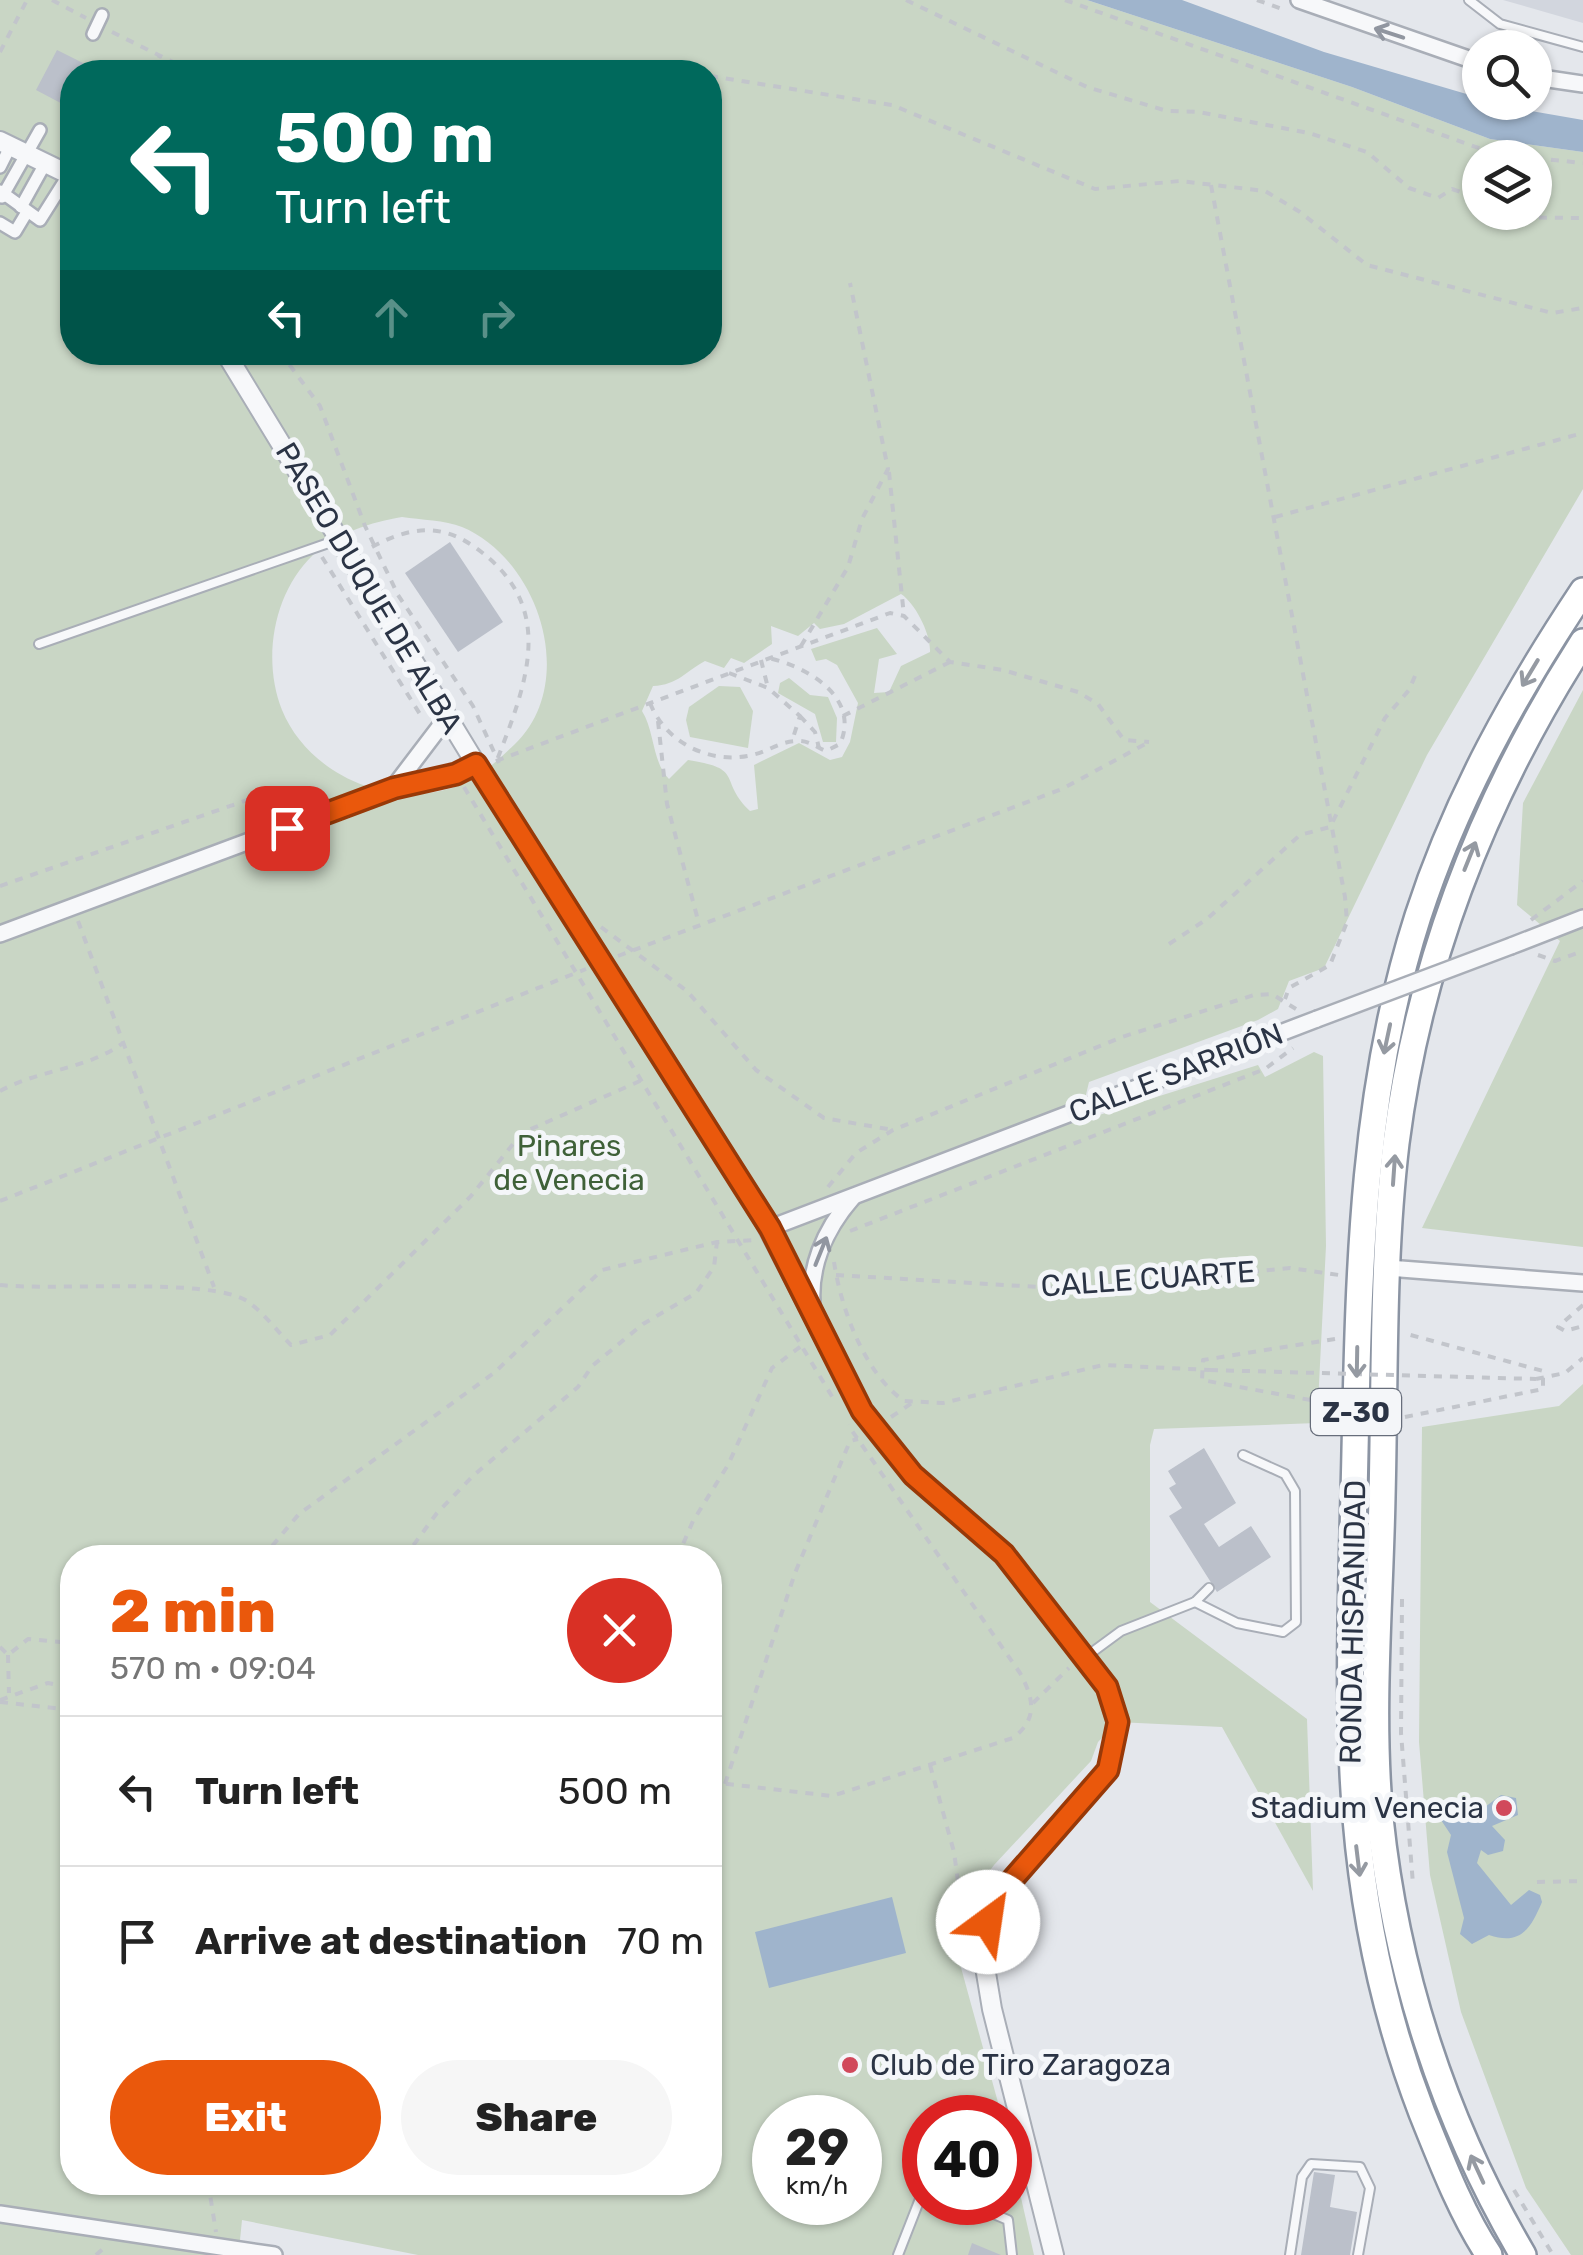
<!DOCTYPE html>
<html lang="en">
<head>
<meta charset="utf-8">
<style>
  body { margin:0; font-family:Rubik,sans-serif; background:#f6f6f6; color:#222; height:100vh; display:flex; flex-direction:column; font-size:38px; white-space:nowrap }
  * { box-sizing:border-box; margin:0 }
  p { font-size:32px; color:#767676 }
  .icon { flex:none; width:55px; height:55px; fill:none; stroke:currentColor; stroke-width:2; stroke-linecap:round; stroke-linejoin:round }
  .map { position:relative; flex:1; overflow:hidden }
  .drawer { position:absolute; left:60px; top:1545px; width:662px; height:650px; display:flex; flex-direction:column; background:#fff; border-radius:40px; box-shadow:0 2px 8px #0004 }
  .drawer>* { flex:none }
  .guide { position:absolute; left:60px; top:60px; width:662px; height:305px; border-radius:40px; box-shadow:0 2px 8px #0004; background:#00695c; color:#fff; overflow:hidden }
  .tools { position:absolute; left:1462px; top:30px; display:grid; gap:20px }
  .tools a { display:grid; place-items:center; width:90px; height:90px; border-radius:50%; background:#fff; box-shadow:0 2px 8px #0004; font-size:50px }
  .speed { position:absolute; left:752px; top:2095px; display:flex; gap:20px; font-size:50px; font-weight:700; text-align:center }
  .speed>* { display:grid; place-content:center; width:130px; height:130px; border-radius:50%; background:#fff; box-shadow:0 2px 8px #0004; line-height:1 }
  .speed small { font-size:25px; font-weight:400 }
  .speed .limit { border:15px solid #d22; background:#fff; color:#111 }
  .pin { position:absolute; display:grid; place-items:center; width:85px; height:85px; color:#fff; margin:-42px; border-radius:20px; box-shadow:0 5px 15px #0006 }
  .me { position:absolute; width:110px; margin:-55px; rotate:31deg; stroke-linejoin:round; filter:drop-shadow(0 0 8px #0008) }
  .turn { display:flex; align-items:center; gap:35px; height:210px; padding:0 50px; font-size:45px }
  .turn .icon { width:130px; height:130px; stroke-width:2.5 }
  .turn b { display:block; font-size:70px; line-height:85px }
  .lanes { display:flex; align-items:center; height:95px; padding:0 50px; background:#0003; justify-content:center; gap:50px; direction:ltr }
  .lanes .off { opacity:.35 }
  .round { display:grid; place-items:center; flex:none; width:105px; height:105px; border-radius:52px; background:#f6f6f6 }
  .headline { display:flex; align-items:center; justify-content:space-between; height:170px; padding:0 50px }
  h1 { font-size:60px; font-weight:800; line-height:75px; color:#ea580c }
  .primary-button { display:flex; gap:20px; margin-top:auto; padding:20px 50px }
  .primary-button a { flex:1; height:115px; border-radius:60px; background:#ea580c; color:#fff; font-size:40px; font-weight:800; line-height:115px; text-align:center }
  .primary-button a+a { background:#f6f6f6; color:#222 }
  ul { padding:0; list-style:none }
  li { display:flex; align-items:center; gap:30px; height:150px; padding:0 50px; border-top:2px solid #e0e0e0 }
  li div { flex:1 }
  li b { display:block; font-size:38px }
  li em { font-style:normal }
  .map>svg:first-child { display:block }
  .built { fill:#d2d6de }
  .green { fill:#c9d6c5; fill-rule:evenodd }
  .water { fill:#9fb4cc }
  .building { fill:#bbc0ca }
  .lines { fill:none; stroke-linecap:round; stroke-linejoin:round }
  .service-casing { stroke:#a9aeb7; stroke-width:12 }
  .pedestrian-casing { stroke:#a9aeb7; stroke-width:16 }
  .minor-casing { stroke:#a9aeb7; stroke-width:20 }
  .tertiary-casing { stroke:#a9aeb7; stroke-width:22 }
  .trunk-casing { stroke:#8b94a3; stroke-width:30 }
  .path { stroke:#c2c5cb; stroke-width:4; stroke-dasharray:8 8; stroke-linecap:butt }
  .service { stroke:#f7f8fa; stroke-width:8 }
  .pedestrian { stroke:#f7f8fa; stroke-width:11 }
  .minor { stroke:#f7f8fa; stroke-width:15 }
  .tertiary { stroke:#f7f8fa; stroke-width:18 }
  .trunk { stroke:#fff; stroke-width:25 }
  .minor-bridge-casing { stroke:#a9aeb7; stroke-width:20; stroke-linecap:butt }
  .path-bridge { stroke:#c2c5cb; stroke-width:4; stroke-dasharray:8 8; stroke-linecap:butt }
  .minor-bridge { stroke:#f7f8fa; stroke-width:15 }
  .oneway { stroke:#9196a0 }
  .oneway2 { stroke:#959aa2 }
  .route-casing { stroke:#983908; stroke-width:25 }
  .route { stroke:#ea580c; stroke-width:18 }
  .poi-dot { fill:#d1495b; stroke:#f4f6f9; stroke-width:4 }
  .labels { text-anchor:middle; stroke-width:10; stroke-linejoin:round; paint-order:stroke }
  .shield { fill:#f4f6f9; stroke:#676e7b; stroke-width:2.5 }
  .shield-label { font-size:28px; font-weight:bold; fill:#2b3445 }
  .street-label { font-size:30px; fill:#2b3445; stroke:#f4f6f9 }
  .park-label { font-size:30px; fill:#3f6138; stroke:#f4f6f9 }
  .poi-label { font-size:30px; fill:#2b3445; stroke:#f4f6f9; text-anchor:end }
</style>
</head>
<body>
<div class="map">
<svg width="1583" height="2255" viewBox="0 0 1583 2255">
  <rect width="100%" height="100%" fill="#e4e7ec"/>
  <!-- built -->
  <path class="built" d="M1503,0H1583V23Z"/>
  <!-- green -->
  <g class="green">
    <path d="M0,0H1087L1352,87L1490,139L1583,152V489L1427,755L1324,968L1289,981L1278,1009L1258,1020L1089,1082L1084,1103L1096,1116L1258,1065L1265,1077L1314,1052L1323,1056L1326,1246L1317,1423L1154,1429L1150,1445V1602L1307,1719L1313,1891L1222,1727L1117,1722L1098,1742L1091,1761L994,1865L973,1893L962,1926L957,1953L1002,2117L925,2118V2202H1010V2149L1034,2255H418L242,2220L239,2250L274,2255H0ZM72,72H710V352H72ZM1480,158H1535V212H1480ZM402,517C421,520 445,520 462,527C539,559 579,682 515,744C503,755 488,770 474,778C407,817 311,781 282,710C262,660 273,593 313,555C336,533 372,522 402,517ZM901,594C915,603 931,634 930,652L901,666L889,692L874,693L879,659L897,654L877,628L811,649L816,661L826,659L837,665L858,703L850,742L842,757L830,760L799,743L754,765L758,809L750,811C717,779 746,769 688,760L669,779C652,762 655,732 642,711L653,686C678,685 686,671 705,661L724,668L731,658L744,663L772,644L771,626L798,636L814,623L820,629L844,624ZM72,1558H710V2182H72ZM775,2118H860V2202H775Z"/>
    <path d="M789,678L810,695L828,697L837,718L836,742H823L815,714L778,693L780,683Z"/>
    <path d="M719,686L740,687L753,711L748,748L690,737L686,720L689,707Z"/>
    <path d="M1583,690V1247L1422,1228L1560,941L1517,905L1523,803Z"/>
    <path d="M1583,1384V2255H1571L1526,2188L1461,2012L1430,1875L1419,1742L1422,1427L1559,1406Z"/>
  </g>
  <!-- water -->
  <g class="water">
    <path d="M1087,0H1182L1324,52L1480,98V102L1583,120V152L1490,139L1352,87Z"/>
    <path d="M1501,1795L1516,1798L1518,1815L1492,1826L1505,1840L1503,1851L1488,1855L1481,1850L1477,1863L1511,1905L1529,1890L1540,1895L1542,1902C1531,1928 1521,1946 1489,1935L1472,1944L1460,1934L1464,1918L1447,1852L1451,1835L1439,1817L1444,1803L1460,1800L1477,1813Z"/>
    <path d="M892,1897L906,1953L769,1988L755,1932Z"/>
  </g>
  <!-- building -->
  <g class="building">
    <path d="M57,50L101,72H72V109L36,90Z"/>
    <path d="M450,542L503,622L458,652L405,573Z"/>
    <path d="M1204,1448L1236,1503L1204,1524L1219,1547L1251,1526L1271,1557L1217,1592L1169,1516L1182,1508L1169,1488L1176,1484L1168,1471Z"/>
    <path d="M1314,2172L1335,2175L1330,2207L1357,2212L1350,2255H1301Z"/>
    <path d="M972,2243L1001,2255H968Z"/>
  </g>
  <g class="lines">
    <defs>
      <g id="service">
        <path d="M1469,0L1500,24L1583,47"/>
        <path d="M39,644L340,539"/>
        <path d="M1195,1602L1237,1623L1283,1632L1296,1622L1295,1491L1285,1474L1243,1455"/>
        <path d="M1087,1656L1121,1631L1195,1602L1209,1588"/>
        <path d="M965,2202L1008,2220L1012,2255"/>
        <path d="M898,2255L925,2186"/>
        <path d="M1290,2255L1302,2177L1311,2164L1360,2167L1370,2188L1358,2255"/>
      </g>
      <g id="pedestrian">
        <path d="M93,34L102,15"/>
        <path d="M0,167L11,145"/>
        <path d="M0,191L40,220L69,174"/>
        <path d="M2,197L40,130"/>
        <path d="M21,207L46,162"/>
        <path d="M0,223L15,232L27,212"/>
      </g>
      <g id="minor">
        <path d="M1299,0L1480,63"/>
        <path d="M1535,77L1583,84"/>
        <path d="M394,787L448,716"/>
        <path d="M0,934L394,787L455,773L476,764"/>
        <path d="M1511,946L1583,918"/>
        <path d="M770,1228L1317,1019"/>
        <path d="M1388,1268L1583,1283"/>
        <path d="M813,1313C807,1270 824,1230 853,1197"/>
        <path d="M0,2214L274,2255"/>
      </g>
      <g id="tertiary">
        <path d="M0,141L72,176"/>
        <path d="M225,352L476,764L758,1209L862,1411L913,1475L1003,1554L1107,1687L1118,1722L1108,1771L998,1897L982,1949L992,2009L1054,2255"/>
      </g>
      <g id="trunk">
        <path d="M1489,2255C1461,2213 1441,2160 1422,2113C1334,1884 1350,1689 1355,1451C1359,1270 1362,1090 1418,916C1456,799 1515,693 1583,591"/>
        <path d="M1523,2255C1444,2121 1396,1972 1380,1818C1370,1712 1380,1603 1382,1497C1385,1380 1382,1260 1396,1143C1419,962 1485,795 1583,642"/>
      </g>
    </defs>
    <!-- service casing -->
    <use href="#service" class="service-casing"/>
    <!-- pedestrian casing -->
    <use href="#pedestrian" class="pedestrian-casing"/>
    <!-- minor casing -->
    <use href="#minor" class="minor-casing"/>
    <!-- tertiary casing -->
    <use href="#tertiary" class="tertiary-casing"/>
    <!-- trunk casing -->
    <use href="#trunk" class="trunk-casing"/>
    <!-- path -->
    <g class="path">
      <path d="M52,0L86,18"/>
      <path d="M906,0L1087,87L1167,111L1199,112L1309,133L1367,152L1409,188L1438,198L1452,189L1480,199"/>
      <path d="M1065,0L1501,156L1524,158"/>
      <path d="M1257,0L1285,10"/>
      <path d="M112,32L193,72"/>
      <path d="M0,52L27,0"/>
      <path d="M151,72L159,57"/>
      <path d="M522,72L625,64L688,72"/>
      <path d="M710,76L892,105L1095,189L1180,181L1265,191L1300,212L1367,265L1552,313L1583,308"/>
      <path d="M1535,158L1583,163"/>
      <path d="M1211,185L1345,897L1347,922L1330,965L1289,988L1285,999"/>
      <path d="M1481,212L1480,217L1583,218"/>
      <path d="M280,352L320,406L365,526L398,595L473,706L499,763"/>
      <path d="M889,472L904,616"/>
      <path d="M1275,517L1583,433"/>
      <path d="M372,547C407,528 439,522 473,546C558,604 528,680 497,760"/>
      <path d="M322,557L423,719"/>
      <path d="M801,646L848,567L862,519L888,469L850,283"/>
      <path d="M761,660L768,688"/>
      <path d="M729,673L768,688L800,716L792,741"/>
      <path d="M650,703C666,743 710,765 752,755C767,752 781,741 797,741C808,740 816,747 826,751L840,744C861,697 806,666 768,658"/>
      <path d="M800,716L815,732L819,748"/>
      <path d="M843,716L950,662"/>
      <path d="M658,721L667,804L699,924"/>
      <path d="M496,761L890,613L904,616L950,662L1003,670L1078,692L1098,704L1124,740L1149,742"/>
      <path d="M464,787L836,1403"/>
      <path d="M0,886L279,789"/>
      <path d="M1531,920L1583,881"/>
      <path d="M78,921L214,1287"/>
      <path d="M601,927L687,991L756,1070L824,1118L893,1130"/>
      <path d="M1169,944L1207,919L1300,835L1330,827L1385,718L1409,690L1418,669"/>
      <path d="M1538,955L1555,961L1583,951"/>
      <path d="M618,956L1062,789L1149,742"/>
      <path d="M0,1091C40,1069 86,1070 123,1043"/>
      <path d="M828,1187L856,1153L893,1130L1122,1037L1254,995L1272,994L1296,1009"/>
      <path d="M0,1201L586,969"/>
      <path d="M850,1231L1265,1069L1293,1048"/>
      <path d="M834,1262C841,1308 864,1373 904,1401L943,1403L1103,1365L1210,1370"/>
      <path d="M836,1275L1073,1289L1290,1268L1339,1275"/>
      <path d="M0,1285C56,1291 209,1277 247,1301C263,1312 277,1331 291,1345L330,1335L471,1196L522,1133L640,1081"/>
      <path d="M1583,1305L1558,1327L1565,1331L1583,1326"/>
      <path d="M1335,1339L1203,1360L1202,1380L1337,1405"/>
      <path d="M1536,1379L1565,1373L1583,1358"/>
      <path d="M891,1417L912,1403"/>
      <path d="M1405,1417L1543,1389V1371L1407,1334"/>
      <path d="M262,1558L299,1514L494,1373L602,1270L717,1242L756,1240"/>
      <path d="M404,1558L437,1513L474,1475L578,1387L592,1366L643,1324L696,1293L714,1267L717,1242"/>
      <path d="M677,1558L693,1521L728,1465L772,1368L804,1344"/>
      <path d="M1402,1599L1401,1733L1413,1884"/>
      <path d="M0,1647L8,1655L28,1639L72,1643"/>
      <path d="M8,1655L9,1693"/>
      <path d="M0,1700L48,1683L72,1688"/>
      <path d="M0,1702L72,1710"/>
      <path d="M1033,1703L1069,1668"/>
      <path d="M930,1765L954,1852L966,1941"/>
      <path d="M710,1782L832,1796L1013,1738C1038,1719 1034,1699 1020,1673L848,1425"/>
      <path d="M725,1784L795,1573L850,1441L858,1439"/>
      <path d="M1537,1882L1583,1881"/>
      <path d="M208,2182L216,2232"/>
      <path d="M1514,2190L1553,2255"/>
      <path d="M96,2255L105,2247"/>
    </g>
    <!-- service -->
    <use href="#service" class="service"/>
    <!-- pedestrian -->
    <use href="#pedestrian" class="pedestrian"/>
    <!-- minor -->
    <use href="#minor" class="minor"/>
    <!-- tertiary -->
    <use href="#tertiary" class="tertiary"/>
    <!-- trunk -->
    <use href="#trunk" class="trunk"/>
    <defs>
      <path id="minor-bridge" d="M1317,1019L1511,946"/>
    </defs>
    <!-- minor-bridge casing -->
    <use href="#minor-bridge" class="minor-bridge-casing"/>
    <!-- path-bridge -->
    <path class="path-bridge" d="M1210,1370L1536,1379"/>
    <!-- minor-bridge -->
    <use href="#minor-bridge" class="minor-bridge"/>
  </g>
  <!-- one-way arrows -->
  <defs><path id="oneway-shaft" d="M-6 0H5M1.5-3L5.5 0L1.5 3" fill="none" stroke-width="1.6" stroke-linecap="round" stroke-linejoin="round" transform="scale(2.5)"/></defs>
  <g class="oneway">
    <use href="#oneway-shaft" transform="translate(1389 33) rotate(-162)"/>
    <use href="#oneway-shaft" transform="translate(821 1251) rotate(-68)"/>
  </g>
  <g class="oneway2">
    <use href="#oneway-shaft" transform="translate(1530 673) rotate(121)"/>
    <use href="#oneway-shaft" transform="translate(1470 856) rotate(-68)"/>
    <use href="#oneway-shaft" transform="translate(1387 1039) rotate(102)"/>
    <use href="#oneway-shaft" transform="translate(1394 1170) rotate(-86)"/>
    <use href="#oneway-shaft" transform="translate(1357 1362) rotate(91)"/>
    <use href="#oneway-shaft" transform="translate(1358 1861) rotate(83)"/>
    <use href="#oneway-shaft" transform="translate(1477 2169) rotate(-115)"/>
  </g>
  <g class="lines">
    <defs>
      <path id="route" d="M287,828L394,788L456,774L476,764L770,1228L862,1411L913,1475L1004,1554L1107,1687L1118,1722L1108,1770L1005,1888L988,1922"/>
    </defs>
    <!-- route casing -->
    <use href="#route" class="route-casing"/>
    <!-- route -->
    <use href="#route" class="route"/>
  </g>
  <!-- markers -->
  <g class="poi-dot">
    <circle cx="1504" cy="1808" r="10"/>
    <circle cx="850" cy="2065" r="10"/>
  </g>
  <g class="labels">
    <!-- shield labels -->
    <rect class="shield" x="1311" y="1389" width="90" height="46" rx="8"/>
    <g class="shield-label">
      <text x="1356" y="1422">Z-30</text>
    </g>
    <!-- street labels -->
    <g class="street-label">
      <text transform="translate(369 588) rotate(59)" y="10">PASEO DUQUE DE ALBA</text>
      <text transform="translate(1176 1073) rotate(-21)" y="10">CALLE SARRIÓN</text>
      <text transform="translate(1148 1279) rotate(-4)" y="10">CALLE CUARTE</text>
      <text transform="translate(1353 1622) rotate(-89)" y="10">RONDA HISPANIDAD</text>
    </g>
    <!-- park labels -->
    <g class="park-label">
      <text x="569" y="1156">Pinares<tspan x="569" dy="34">de Venecia</tspan></text>
    </g>
    <!-- poi labels -->
    <g class="poi-label">
      <text x="1484" y="1818">Stadium Venecia</text>
      <text x="870" y="2075" text-anchor="start">Club de Tiro Zaragoza</text>
    </g>
  </g>
</svg>
<div class="tools">
<a><svg class="icon" aria-label="search" viewBox="0 0 24 24"><circle cx="10" cy="10" r="6"/><path d="M15 15l6 6"/></svg></a>
<a><svg class="icon" aria-label="layers" viewBox="0 0 24 24"><path d="M12 4l9 5-9 5-9-5zM3 14l9 5 9-5"/></svg></a>
</div>
<div class="speed"><div>29<small>km/h</small></div><div class="limit">40</div></div>
<div class="pin" style="left:287px;top:828px;background:#d93025"><svg class="icon" aria-label="arrive" viewBox="0 0 24 24"><path d="M6 21V4h12l-3 4 3 4H6"/></svg></div>
<svg class="me" style="left:988px;top:1922px" viewBox="-20 -20 40 40"><circle r="19" fill="#fff"/><path d="M0-13L10 11 0 6-10 11z" fill="#ea580c"/></svg>
<div class="guide">
<div class="turn"><svg class="icon" aria-label="left" viewBox="0 0 24 24"><path d="M17 20v-9H6M10 6l-5 5 5 5"/></svg><div><b>500 m</b>Turn left</div></div>
<div class="lanes"><svg class="icon" aria-label="left" viewBox="0 0 24 24"><path d="M17 20v-9H6M10 6l-5 5 5 5"/></svg><svg class="icon off" aria-label="ahead" viewBox="0 0 24 24"><path d="M12 20V5M6 11l6-6 6 6"/></svg><svg class="icon off" aria-label="right" viewBox="0 0 24 24"><path d="M7 20v-9h11M14 6l5 5-5 5"/></svg></div>
</div>
<section class="drawer">
<div class="headline"><div><h1>2 min</h1><p>570 m · 09:04</p></div><a class="round" style="background:#d93025;color:#fff"><svg class="icon" aria-label="close" viewBox="0 0 24 24"><path d="M6 6l12 12M18 6L6 18"/></svg></a></div>
<ul>
<li><svg class="icon" aria-label="left" viewBox="0 0 24 24"><path d="M17 20v-9H6M10 6l-5 5 5 5"/></svg><div><b>Turn left</b></div><em>500 m</em></li>
<li><svg class="icon" aria-label="arrive" viewBox="0 0 24 24"><path d="M6 21V4h12l-3 4 3 4H6"/></svg><div><b>Arrive at destination</b></div><em>70 m</em></li>
</ul>
<div class="primary-button"><a>Exit</a><a>Share</a></div>
</section>
</div>
</body>
</html>
